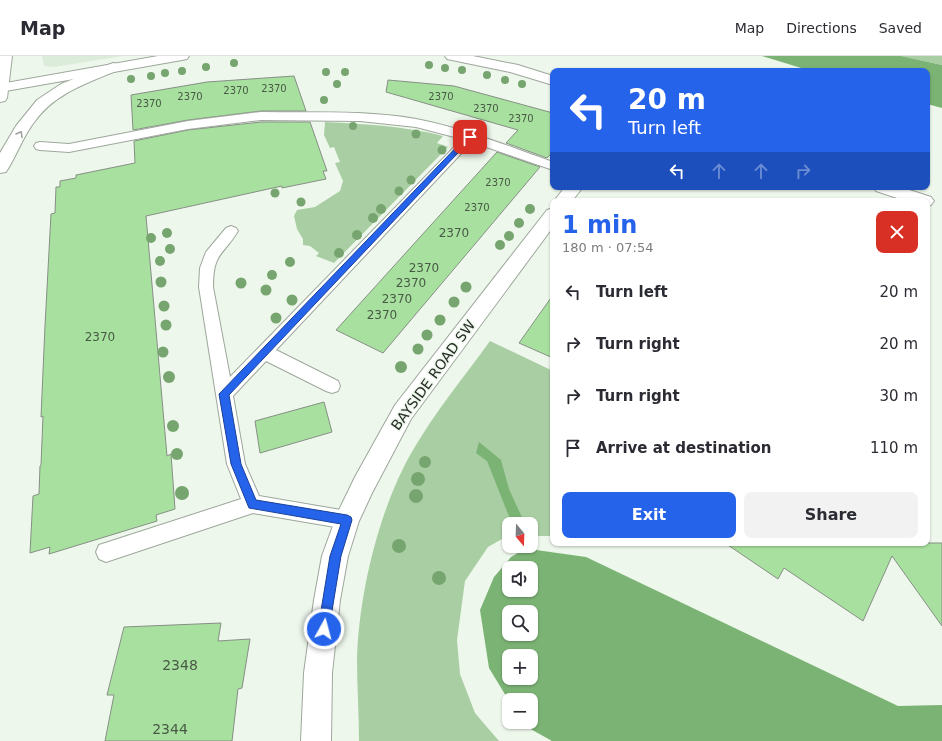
<!DOCTYPE html>
<html lang="en">
<head>
<meta charset="utf-8">
<style>
  body { margin:0; font-family:"DejaVu Sans",sans-serif; background:#f2f2f3; color:#2b2b33; height:100vh; display:flex; flex-direction:column; font-size:15px; white-space:nowrap }
  * { box-sizing:border-box; margin:0 }
  p { font-size:13px; color:#7c7c81 }
  .icon { flex:none; width:22px; height:22px; fill:none; stroke:currentColor; stroke-width:2; stroke-linecap:round; stroke-linejoin:round }
  .map { position:relative; flex:1; overflow:hidden }
  .details { position:absolute; left:550px; top:142px; width:380px; height:348px; display:flex; flex-direction:column; background:#fff; border-radius:8px; box-shadow:0 1px 3px #0004 }
  .details>* { flex:none }
  .guide { position:absolute; left:550px; top:12px; width:380px; height:122px; border-radius:8px; box-shadow:0 1px 3px #0004; background:#2563eb; color:#fff; overflow:hidden }
  .needle { width:26px; rotate:161deg }
  .tools { position:absolute; left:502px; top:461px; display:grid; gap:8px }
  .tools a { display:grid; place-items:center; width:36px; height:36px; border-radius:8px; background:#fff; box-shadow:0 1px 3px #0004; font-size:20px }
  .pin { position:absolute; display:grid; place-items:center; width:34px; height:34px; color:#fff; margin:-17px; border-radius:8px; box-shadow:0 2px 6px #0006 }
  .me { position:absolute; width:44px; margin:-22px; rotate:7deg; stroke-linejoin:round; filter:drop-shadow(0 0 3px #0008) }
  .turn { display:flex; align-items:center; gap:14px; height:84px; padding:0 12px; font-size:18px }
  .turn .icon { width:52px; height:52px; stroke-width:2.5 }
  .turn b { display:block; font-size:28px; line-height:34px }
  .lanes { display:flex; align-items:center; height:38px; padding:0 12px; background:#0003; justify-content:center; gap:20px; direction:ltr }
  .lanes .off { opacity:.35 }
  .round { display:grid; place-items:center; flex:none; width:42px; height:42px; border-radius:8px; background:#f2f2f3 }
  .summary { display:flex; align-items:center; justify-content:space-between; height:68px; padding:0 12px }
  h1 { font-size:24px; font-weight:600; line-height:30px; color:#2563eb }
  .cta { display:flex; gap:8px; margin-top:auto; padding:8px 12px }
  .cta a { flex:1; height:46px; border-radius:8px; background:#2563eb; color:#fff; font-size:16px; font-weight:600; line-height:46px; text-align:center }
  .cta a+a { background:#f2f2f3; color:#2b2b33 }
  ul { padding:0; list-style:none }
  li { display:flex; align-items:center; gap:12px; height:52px; padding:0 12px }
  li div { flex:1 }
  li b { display:block; font-size:15px }
  li em { font-style:normal }
  header { display:flex; align-items:center; gap:24px; box-sizing:border-box; height:56px; padding:0 20px; background:#fff; border-bottom:1px solid #e1e1e2 }
  header strong { font-size:19px }
  nav { display:flex; gap:22px; margin-inline-start:auto; font-size:14px }
  .map>svg:first-child { display:block }
  .built { fill:#dcecda }
  .green { fill:#aacea4 }
  .water { fill:#7bb374; fill-rule:evenodd }
  .building { fill:#a8e19f; stroke:#868f85 }
  .lines { fill:none; stroke-linecap:round; stroke-linejoin:round }
  .lane-casing { stroke:#9ea79c; stroke-width:2 }
  .street-casing { stroke:#9ea79c; stroke-width:2 }
  .secondary-casing { stroke:#9ea79c; stroke-width:2 }
  .lane { fill:#fff; fill-rule:evenodd }
  .street { fill:#fff; fill-rule:evenodd }
  .secondary { fill:#fff; fill-rule:evenodd }
  .tree { fill:#77a56f }
  .oneway { stroke:#9ea09e }
  .route { fill:#2563eb; stroke:#184099 }
  .labels { text-anchor:middle; stroke-width:3; stroke-linejoin:round; paint-order:stroke }
  .far-number-label { font-size:10px; fill:#485945 }
  .number-label { font-size:12px; fill:#485945 }
  .street-label { font-size:14px; fill:#282c27; stroke:#edf7eb }
  .near-number-label { font-size:14px; fill:#485945 }
</style>
</head>
<body>
<header>
<strong>Map</strong>
<nav><a>Map</a><a>Directions</a><a>Saved</a></nav>
</header>
<div class="map">
<svg width="942" height="685" viewBox="0 0 942 685">
  <rect width="100%" height="100%" fill="#edf7eb"/>
  <!-- built -->
  <path class="built" d="M42,0H123L54,11L44,10Z"/>
  <!-- green -->
  <g class="green">
    <path d="M901,0H942V9Z"/>
    <path d="M325,66C365,68 405,70 443,80L437,87L448,91L334,207L316,200L319,197L310,190L303,189V183L297,173L294,160L297,154L315,151L340,135L343,125L335,107L340,106L334,91L330,92L324,79Z"/>
    <path d="M490,285L553,315V480H531V468H509V479L488,491L465,525L457,584L460,618L475,657L499,685H359C359,658 357,630 357,603C359,537 379,452 413,394C435,356 464,321 490,285Z"/>
  </g>
  <!-- water -->
  <g class="water">
    <path d="M762,0H901L942,9V52L927,48V15H811Z"/>
    <path d="M479,386L501,404L509,433L525,468H512L487,405L476,397Z"/>
    <path d="M531,482L536,494L586,501L898,650L942,649V685H552L527,671L523,666H531V644L509,645L489,612L480,554L494,521L511,501L523,494L521,490H531ZM509,512H531V534H509ZM509,556H531V578H509ZM509,600H531V622H509Z"/>
  </g>
  <!-- building -->
  <g class="building">
    <path d="M294,20L306,55H261L188,64L133,74L131,39L207,26Z"/>
    <path d="M388,24L454,30L553,57V96L547,102L506,87L518,74L386,36Z"/>
    <path d="M261,66H310L327,115H323L326,123L282,132V130L146,160L167,400L171,398L175,453L156,459L157,465L49,498L50,491L30,497L33,440L39,438L40,410L41,409L43,360L41,361L45,270L51,158L55,157L56,131H60V125L76,122V119L135,107L134,85L188,74Z"/>
    <path d="M497,96L540,111L383,297L336,274Z"/>
    <path d="M553,239V302L519,287Z"/>
    <path d="M324,346L332,376L260,397L255,365Z"/>
    <path d="M725,487H942V570L892,500L863,565L784,512L778,523Z"/>
    <path d="M221,567L218,585L250,583L242,632L238,633L232,685H105L114,639H107L124,571Z"/>
  </g>
  <g class="lines">
    <defs>
      <path id="lane" d="M261,56C312,57 365,54 416,63C463,72 508,90 553,106V114L472,86L276,294L338,325L340,330L338,335L332,337L326,335L266,305L233,340L245,408L259,440L347,455L354,457L357,464L354,471L347,473L253,457L106,506L99,503L96,496L99,489L241,443L227,408L199,231L200,212L206,196L226,172L231,170L236,172L238,175C223,200 213,196 213,231L230,321L462,83L416,71L360,65L261,64L188,73L69,96L40,94L36,93L34,90L36,87L40,86L69,88L188,65Z"/>
      <g id="street">
        <path d="M158,0H189L187,3L182,4L0,36V28Z"/>
        <path d="M445,0H473L518,9L553,20V29L510,16L447,3Z"/>
        <path d="M565,131H583L572,145H554Z"/>
        <path d="M873,131H900L931,141L934,145L931,149L927,150V145H906L876,135Z"/>
        <path d="M553,152V171L411,363L372,437L359,465L348,500L340,544L332,617L331,685H301L304,617L314,544L322,500L338,456L355,421L395,349L547,154Z"/>
      </g>
      <g id="secondary">
        <path d="M0,0H12L7,42L5,45L0,46Z"/>
        <path d="M113,7L118,8L120,11L118,14C88,27 55,37 35,65C23,80 17,99 6,116L0,117V97L16,70L37,44L61,28Z"/>
      </g>
    </defs>
    <!-- lane casing -->
    <use href="#lane" class="lane-casing"/>
    <!-- street casing -->
    <use href="#street" class="street-casing"/>
    <!-- secondary casing -->
    <use href="#secondary" class="secondary-casing"/>
    <!-- lane -->
    <use href="#lane" class="lane"/>
    <!-- street -->
    <use href="#street" class="street"/>
    <!-- secondary -->
    <use href="#secondary" class="secondary"/>
  </g>
  <!-- trees -->
  <g class="tree">
    <circle cx="234" cy="7" r="4"/>
    <circle cx="429" cy="9" r="4"/>
    <circle cx="206" cy="11" r="4"/>
    <circle cx="445" cy="12" r="4"/>
    <circle cx="462" cy="14" r="4"/>
    <circle cx="182" cy="15" r="4"/>
    <circle cx="326" cy="16" r="4"/>
    <circle cx="345" cy="16" r="4"/>
    <circle cx="165" cy="17" r="4"/>
    <circle cx="487" cy="19" r="4"/>
    <circle cx="151" cy="20" r="4"/>
    <circle cx="131" cy="23" r="4"/>
    <circle cx="505" cy="24" r="4"/>
    <circle cx="337" cy="28" r="4"/>
    <circle cx="522" cy="28" r="4"/>
    <circle cx="324" cy="44" r="4"/>
    <circle cx="353" cy="70" r="4"/>
    <circle cx="416" cy="78" r="4.5"/>
    <circle cx="442" cy="94" r="4.5"/>
    <circle cx="411" cy="124" r="4.5"/>
    <circle cx="399" cy="135" r="4.5"/>
    <circle cx="275" cy="137" r="4.5"/>
    <circle cx="301" cy="146" r="4.5"/>
    <circle cx="381" cy="153" r="5"/>
    <circle cx="530" cy="153" r="5"/>
    <circle cx="373" cy="162" r="5"/>
    <circle cx="519" cy="167" r="5"/>
    <circle cx="167" cy="177" r="5"/>
    <circle cx="357" cy="179" r="5"/>
    <circle cx="509" cy="180" r="5"/>
    <circle cx="151" cy="182" r="5"/>
    <circle cx="500" cy="189" r="5"/>
    <circle cx="170" cy="193" r="5"/>
    <circle cx="339" cy="197" r="5"/>
    <circle cx="160" cy="205" r="5"/>
    <circle cx="290" cy="206" r="5"/>
    <circle cx="272" cy="219" r="5"/>
    <circle cx="161" cy="226" r="5.5"/>
    <circle cx="241" cy="227" r="5.5"/>
    <circle cx="466" cy="231" r="5.5"/>
    <circle cx="266" cy="234" r="5.5"/>
    <circle cx="292" cy="244" r="5.5"/>
    <circle cx="454" cy="246" r="5.5"/>
    <circle cx="164" cy="250" r="5.5"/>
    <circle cx="276" cy="262" r="5.5"/>
    <circle cx="440" cy="264" r="5.5"/>
    <circle cx="166" cy="269" r="5.5"/>
    <circle cx="427" cy="279" r="5.5"/>
    <circle cx="418" cy="293" r="5.5"/>
    <circle cx="163" cy="296" r="5.5"/>
    <circle cx="401" cy="311" r="6"/>
    <circle cx="169" cy="321" r="6"/>
    <circle cx="173" cy="370" r="6"/>
    <circle cx="177" cy="398" r="6"/>
    <circle cx="425" cy="406" r="6"/>
    <circle cx="418" cy="423" r="7"/>
    <circle cx="182" cy="437" r="7"/>
    <circle cx="416" cy="440" r="7"/>
    <circle cx="399" cy="490" r="7"/>
    <circle cx="439" cy="522" r="7"/>
  </g>
  <!-- one-way arrows -->
  <defs><path id="oneway-chevron" d="M-2-3.5L2.5 0L-2 3.5" fill="none" stroke-width="1.6" stroke-linecap="round" stroke-linejoin="round"/></defs>
  <use class="oneway" href="#oneway-chevron" transform="translate(20 78) rotate(-60)"/>
  <!-- route -->
  <path class="route" d="M467,80L473,81L229,339L241,408L256,444L347,459L351,461L352,464L341,500L329,573L328,577L324,579L320,577L318,573L330,500L341,468L249,452L231,408L219,338Z"/>
  <g class="labels">
    <!-- far-number labels -->
    <g class="far-number-label">
      <text x="274" y="36">2370</text>
      <text x="236" y="38">2370</text>
      <text x="190" y="44">2370</text>
      <text x="441" y="44">2370</text>
      <text x="149" y="51">2370</text>
      <text x="486" y="56">2370</text>
      <text x="521" y="66">2370</text>
      <text x="498" y="130">2370</text>
      <text x="477" y="155">2370</text>
    </g>
    <!-- number labels -->
    <g class="number-label">
      <text x="454" y="181">2370</text>
      <text x="424" y="216">2370</text>
      <text x="411" y="231">2370</text>
      <text x="397" y="247">2370</text>
      <text x="382" y="263">2370</text>
      <text x="100" y="285">2370</text>
    </g>
    <!-- street labels -->
    <g class="street-label">
      <text transform="translate(433 319) rotate(-54)" y="5">BAYSIDE ROAD SW</text>
    </g>
    <!-- near-number labels -->
    <g class="near-number-label">
      <text x="180" y="614">2348</text>
      <text x="170" y="678">2344</text>
    </g>
  </g>
</svg>
<div class="tools">
<a><svg class="needle" viewBox="-14 -14 28 28"><path d="M0-13l5 13h-10z" fill="#e53935"/><path d="M0 13l5-13h-10z" fill="#7c7c81"/></svg></a>
<a><svg class="icon" aria-label="sound" viewBox="0 0 24 24"><path d="M4 9h4l5-4v14l-5-4H4zM17 9q2 3 0 6"/></svg></a>
<a><svg class="icon" aria-label="search" viewBox="0 0 24 24"><circle cx="10" cy="10" r="6"/><path d="M15 15l6 6"/></svg></a>
<a>+</a>
<a>−</a>
</div>
<div class="pin" style="left:470px;top:81px;background:#d93025"><svg class="icon" aria-label="arrive" viewBox="0 0 24 24"><path d="M6 21V4h12l-3 4 3 4H6"/></svg></div>
<svg class="me" style="left:324px;top:573px" viewBox="-20 -20 40 40"><circle r="17" fill="#2563eb" stroke="#fff" stroke-width="3"/><path d="M0-11L8 9 0 5-8 9z" fill="#fff"/></svg>
<div class="guide">
<div class="turn"><svg class="icon" aria-label="left" viewBox="0 0 24 24"><path d="M17 20v-9H6M10 6l-5 5 5 5"/></svg><div><b>20 m</b>Turn left</div></div>
<div class="lanes"><svg class="icon" aria-label="left" viewBox="0 0 24 24"><path d="M17 20v-9H6M10 6l-5 5 5 5"/></svg><svg class="icon off" aria-label="ahead" viewBox="0 0 24 24"><path d="M12 20V5M6 11l6-6 6 6"/></svg><svg class="icon off" aria-label="ahead" viewBox="0 0 24 24"><path d="M12 20V5M6 11l6-6 6 6"/></svg><svg class="icon off" aria-label="right" viewBox="0 0 24 24"><path d="M7 20v-9h11M14 6l5 5-5 5"/></svg></div>
</div>
<section class="details">
<div class="summary"><div><h1>1 min</h1><p>180 m · 07:54</p></div><a class="round" style="background:#d93025;color:#fff"><svg class="icon" aria-label="close" viewBox="0 0 24 24"><path d="M6 6l12 12M18 6L6 18"/></svg></a></div>
<ul>
<li><svg class="icon" aria-label="left" viewBox="0 0 24 24"><path d="M17 20v-9H6M10 6l-5 5 5 5"/></svg><div><b>Turn left</b></div><em>20 m</em></li>
<li><svg class="icon" aria-label="right" viewBox="0 0 24 24"><path d="M7 20v-9h11M14 6l5 5-5 5"/></svg><div><b>Turn right</b></div><em>20 m</em></li>
<li><svg class="icon" aria-label="right" viewBox="0 0 24 24"><path d="M7 20v-9h11M14 6l5 5-5 5"/></svg><div><b>Turn right</b></div><em>30 m</em></li>
<li><svg class="icon" aria-label="arrive" viewBox="0 0 24 24"><path d="M6 21V4h12l-3 4 3 4H6"/></svg><div><b>Arrive at destination</b></div><em>110 m</em></li>
</ul>
<div class="cta"><a>Exit</a><a>Share</a></div>
</section>
</div>
</body>
</html>
